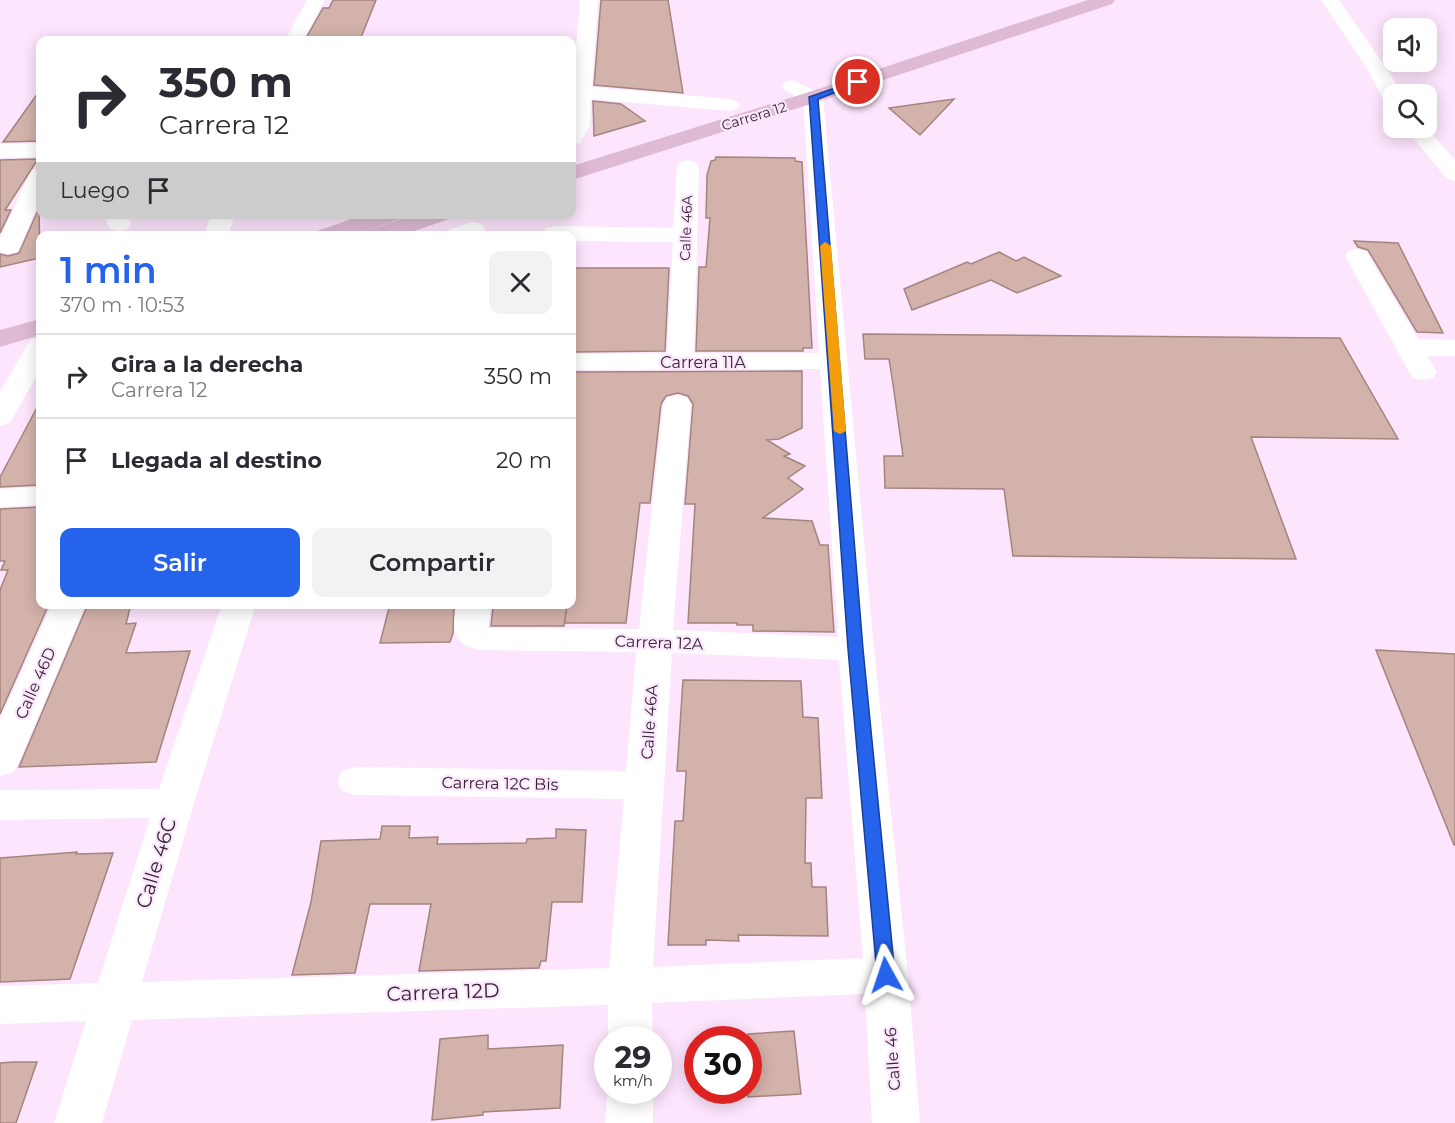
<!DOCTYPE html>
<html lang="es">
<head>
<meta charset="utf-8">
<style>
  body { margin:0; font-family:Montserrat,sans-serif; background:#f2f2f3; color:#2b2b33; height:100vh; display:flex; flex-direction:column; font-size:22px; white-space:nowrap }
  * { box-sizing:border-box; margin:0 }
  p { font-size:20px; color:#7c7c81 }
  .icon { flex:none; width:33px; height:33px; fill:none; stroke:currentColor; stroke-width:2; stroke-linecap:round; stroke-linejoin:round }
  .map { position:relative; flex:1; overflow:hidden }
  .side { position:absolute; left:36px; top:231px; width:540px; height:378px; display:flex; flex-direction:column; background:#fff; border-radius:12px; box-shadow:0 3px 15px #0003 }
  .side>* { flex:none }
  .guide { position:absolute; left:36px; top:36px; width:540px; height:183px; border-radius:12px; box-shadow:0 3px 15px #0003; background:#fff; color:#2b2b33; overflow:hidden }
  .controls { position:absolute; left:1383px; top:18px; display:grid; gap:12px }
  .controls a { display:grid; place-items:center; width:54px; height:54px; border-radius:12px; background:#fff; box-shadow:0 3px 15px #0003; font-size:30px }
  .speed { position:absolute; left:594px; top:1026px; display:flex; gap:12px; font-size:30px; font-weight:700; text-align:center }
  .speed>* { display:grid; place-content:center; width:78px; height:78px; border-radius:50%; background:#fff; box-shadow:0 3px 15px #0003; line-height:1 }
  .speed small { font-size:15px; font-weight:400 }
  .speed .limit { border:9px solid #d22; background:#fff; color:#111 }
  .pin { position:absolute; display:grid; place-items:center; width:51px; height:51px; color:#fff; margin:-26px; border:3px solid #fff; border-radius:50%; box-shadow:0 2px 6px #0007 }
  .me { position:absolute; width:66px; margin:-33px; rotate:355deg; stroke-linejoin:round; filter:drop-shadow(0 0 4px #0008) }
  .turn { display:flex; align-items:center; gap:21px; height:126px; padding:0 24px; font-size:27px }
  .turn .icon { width:78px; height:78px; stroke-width:2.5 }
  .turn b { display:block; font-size:42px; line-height:51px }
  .then { display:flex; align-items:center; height:57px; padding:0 24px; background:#0003; gap:12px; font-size:22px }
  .round { display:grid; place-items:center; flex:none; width:63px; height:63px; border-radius:12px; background:#f2f2f3 }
  .overview { display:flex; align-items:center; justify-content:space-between; height:102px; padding:0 24px }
  h1 { font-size:36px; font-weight:600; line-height:45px; color:#2563eb }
  .button { display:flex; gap:12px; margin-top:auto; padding:12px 24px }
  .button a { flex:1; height:69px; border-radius:12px; background:#2563eb; color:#fff; font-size:24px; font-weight:600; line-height:69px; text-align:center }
  .button a+a { background:#f2f2f3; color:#2b2b33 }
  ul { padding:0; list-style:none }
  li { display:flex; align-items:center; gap:18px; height:84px; padding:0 24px; border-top:2px solid #e1e1e2 }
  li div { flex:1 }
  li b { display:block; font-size:22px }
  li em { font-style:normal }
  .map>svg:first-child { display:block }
  .building { fill:#d3b2ab; stroke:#a4847e; stroke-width:1.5 }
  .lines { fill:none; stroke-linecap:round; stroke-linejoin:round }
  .minor { fill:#fff; fill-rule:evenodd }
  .primary { fill:#debad4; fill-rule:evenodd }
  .route { fill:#2563eb; stroke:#184099; stroke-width:1.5 }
  .slow { fill:#f59e0b }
  .labels { text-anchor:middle; stroke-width:4.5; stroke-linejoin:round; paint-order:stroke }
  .far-street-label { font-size:14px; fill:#312932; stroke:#fde5fd }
  .street-label { font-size:16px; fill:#312932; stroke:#fde5fd }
  .near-street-label { font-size:20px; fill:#312932; stroke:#fde5fd }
</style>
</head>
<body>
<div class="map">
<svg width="1455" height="1123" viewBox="0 0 1455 1123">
  <rect width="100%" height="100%" fill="#fde5fd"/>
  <!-- building -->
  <g class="building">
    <path d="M333,0H376L360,40H305L323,8H329Z"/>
    <path d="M601,0H668L683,93L594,85Z"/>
    <path d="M40,90V141L3,142Z"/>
    <path d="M954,99L920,135L889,108Z"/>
    <path d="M593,101L621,104L645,121L594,136Z"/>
    <path d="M716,157L795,158V161L802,162L812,348H803V351H696L699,267H706L710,218H706L707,175L711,161L715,160Z"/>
    <path d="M38,159L5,210H11L0,233V160Z"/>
    <path d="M39,208L40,258L0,267V254L8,256L19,253Z"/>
    <path d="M1354,241L1398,243L1443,333L1417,332L1368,250L1358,247Z"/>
    <path d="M999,252L1016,261L1024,257L1061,276L1017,293L991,280L912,310L904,289L967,262L971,264Z"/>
    <path d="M572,268H669L665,351L572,352Z"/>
    <path d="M863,334L1340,338L1398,439L1251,437L1296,559L1013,556L1004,489L885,488L884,456H903L893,384L889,359H865Z"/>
    <path d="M802,371V428L779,439L767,440L790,454L784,456L805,466L788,478L803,489L763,518L812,521L820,545H828L834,632L753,631V625H737V623H688L695,504H685L693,404L688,396L678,393L666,396L661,404L650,503H640L626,623H564L567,604H572V372Z"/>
    <path d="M40,402V485L0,487V477Z"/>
    <path d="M40,507V604H49L0,714V590L8,570H1L5,561H0V509Z"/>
    <path d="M88,604H131L126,624L136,623L126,653L190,651L156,762L19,767Z"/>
    <path d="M390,604H446V607H454L453,633L450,642L380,643Z"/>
    <path d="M513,604H567L564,626H491L493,607H513Z"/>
    <path d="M1376,650L1455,654V845H1454Z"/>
    <path d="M683,680L801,681L803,717L818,718L822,798H806L805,863H811L812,887H826L828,936L738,935L739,941L706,940V945H668L675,821H683L686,775V771H677Z"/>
    <path d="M382,826H410L409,838L438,837L437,844L526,843L527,839L556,838V829L586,830L582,902H552L546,961H541L539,968L419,971L431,904H370L355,973L292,975L311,902L321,841L380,839Z"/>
    <path d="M77,852L76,854L113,853L70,979L0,982V858Z"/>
    <path d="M794,1031L801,1094L748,1097V1034Z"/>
    <path d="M488,1035V1049L563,1045L560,1108L483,1112V1115L432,1120L440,1039Z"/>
    <path d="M14,1062H37L16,1123H0V1063Z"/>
  </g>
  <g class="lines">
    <!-- minor -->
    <g class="minor">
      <path d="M307,0H325L303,40H285Z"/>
      <path d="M580,0H598L592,87L730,99L737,101L740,105L737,109L730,111L591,99L590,125L580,143L572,144V90Z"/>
      <path d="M1321,0H1339L1389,72L1401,94H1394V107L1387,105L1384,101L1369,72Z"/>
      <path d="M792,80L820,93L823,97L874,649L908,975L920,1123H872L865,994L652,1003L653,1040L608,1041V1005L132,1020L102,1123H54L86,1021L0,1024V986L98,983L150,818L0,820V790L159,789L222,604H256L194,803L142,982L609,968L624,799L356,795L342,791L337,781L342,771L356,767L626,771L636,652L478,650C452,643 451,628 457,604H491L488,628L639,629L663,404L667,398L677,395L687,398L691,404L673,630L838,637L820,369L572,370V354L667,353L673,242L572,241V236H542L546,228L555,226L673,228L677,167L680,162L688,160L696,162L699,167L694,353H819L803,100L785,90L782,86L785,82ZM672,653L839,660L863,958L653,967Z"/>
      <path d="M1426,127L1455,160V181L1447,179L1405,128Z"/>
      <path d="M40,143V157L0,158V144Z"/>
      <path d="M40,168V200L20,247L17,252L8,254L0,252V238L29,175L32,170Z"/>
      <path d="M106,214H130L131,224L128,229L119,231L110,229L107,224Z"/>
      <path d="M211,214H235L228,236H204Z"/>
      <path d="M473,222L482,224L485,229L482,234L442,236L445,231Z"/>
      <path d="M1357,249L1366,251L1369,256L1418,339L1455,340V356H1427L1437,372L1433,378L1423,380L1413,378L1409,372L1345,256L1348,251Z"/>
      <path d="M40,338V370L10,423L0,426V392L30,340Z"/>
      <path d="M40,487V505L0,507V489Z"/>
      <path d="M52,604H86L19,762L14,772L0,776V719Z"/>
      <path d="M608,1086V1090H653V1123H605Z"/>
    </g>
    <!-- primary -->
    <g class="primary">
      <path d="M1088,0H1115L1112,4L820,101L572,180V166L806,93Z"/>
      <path d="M366,214H403L399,219L351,236H314L317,231Z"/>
      <path d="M416,214H453L449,219L400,236H362L365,231Z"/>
      <path d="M40,319V335L0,347V330Z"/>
    </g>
  </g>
  <!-- route -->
  <path class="route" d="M855,81L863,82L818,99L863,649L895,975L892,980L886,982L880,980L877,975L848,649L809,97Z"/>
  <!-- slow -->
  <path class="slow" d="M825,242L831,246L846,431L840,434L834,431L820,246Z"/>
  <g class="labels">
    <!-- far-street labels -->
    <g class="far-street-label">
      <text transform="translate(754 116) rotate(-17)" y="5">Carrera 12</text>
      <text transform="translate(686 228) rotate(-88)" y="5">Calle 46A</text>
    </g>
    <!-- street labels -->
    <g class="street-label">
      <text x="703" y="368">Carrera 11A</text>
      <text transform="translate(659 642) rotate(2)" y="6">Carrera 12A</text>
      <text transform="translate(35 683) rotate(-66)" y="6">Calle 46D</text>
      <text transform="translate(649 722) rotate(-86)" y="6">Calle 46A</text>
      <text transform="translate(500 783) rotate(1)" y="6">Carrera 12C Bis</text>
      <text transform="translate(892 1059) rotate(-94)" y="6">Calle 46</text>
    </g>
    <!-- near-street labels -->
    <g class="near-street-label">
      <text transform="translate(156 863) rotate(-73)" y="7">Calle 46C</text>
      <text transform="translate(443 992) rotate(-2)" y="7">Carrera 12D</text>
    </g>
  </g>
</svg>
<div class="controls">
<a><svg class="icon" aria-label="sound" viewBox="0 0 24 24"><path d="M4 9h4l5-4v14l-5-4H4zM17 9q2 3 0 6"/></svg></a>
<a><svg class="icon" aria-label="search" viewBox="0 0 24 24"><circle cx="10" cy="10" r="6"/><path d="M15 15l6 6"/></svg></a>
</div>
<div class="speed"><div>29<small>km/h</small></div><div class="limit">30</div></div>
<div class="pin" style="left:858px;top:82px;background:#d93025"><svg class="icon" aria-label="arrive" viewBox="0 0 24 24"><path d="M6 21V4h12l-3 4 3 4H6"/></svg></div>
<svg class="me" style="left:886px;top:975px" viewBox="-20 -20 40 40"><path d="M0-17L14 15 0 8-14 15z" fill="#2563eb" stroke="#fff" stroke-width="4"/></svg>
<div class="guide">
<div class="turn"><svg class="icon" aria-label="right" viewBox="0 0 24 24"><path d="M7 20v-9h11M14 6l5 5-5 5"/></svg><div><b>350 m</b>Carrera 12</div></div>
<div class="then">Luego<svg class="icon" aria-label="arrive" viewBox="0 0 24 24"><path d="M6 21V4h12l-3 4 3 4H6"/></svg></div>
</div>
<section class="side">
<div class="overview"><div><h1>1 min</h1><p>370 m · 10:53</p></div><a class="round"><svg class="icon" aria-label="close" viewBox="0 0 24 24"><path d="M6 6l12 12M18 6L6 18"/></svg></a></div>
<ul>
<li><svg class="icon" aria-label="right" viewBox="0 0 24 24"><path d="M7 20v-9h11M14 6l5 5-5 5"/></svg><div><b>Gira a la derecha</b><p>Carrera 12</p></div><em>350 m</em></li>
<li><svg class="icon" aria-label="arrive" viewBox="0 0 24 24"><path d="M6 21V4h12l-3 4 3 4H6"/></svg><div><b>Llegada al destino</b></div><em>20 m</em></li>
</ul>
<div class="button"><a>Salir</a><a>Compartir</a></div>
</section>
</div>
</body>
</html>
